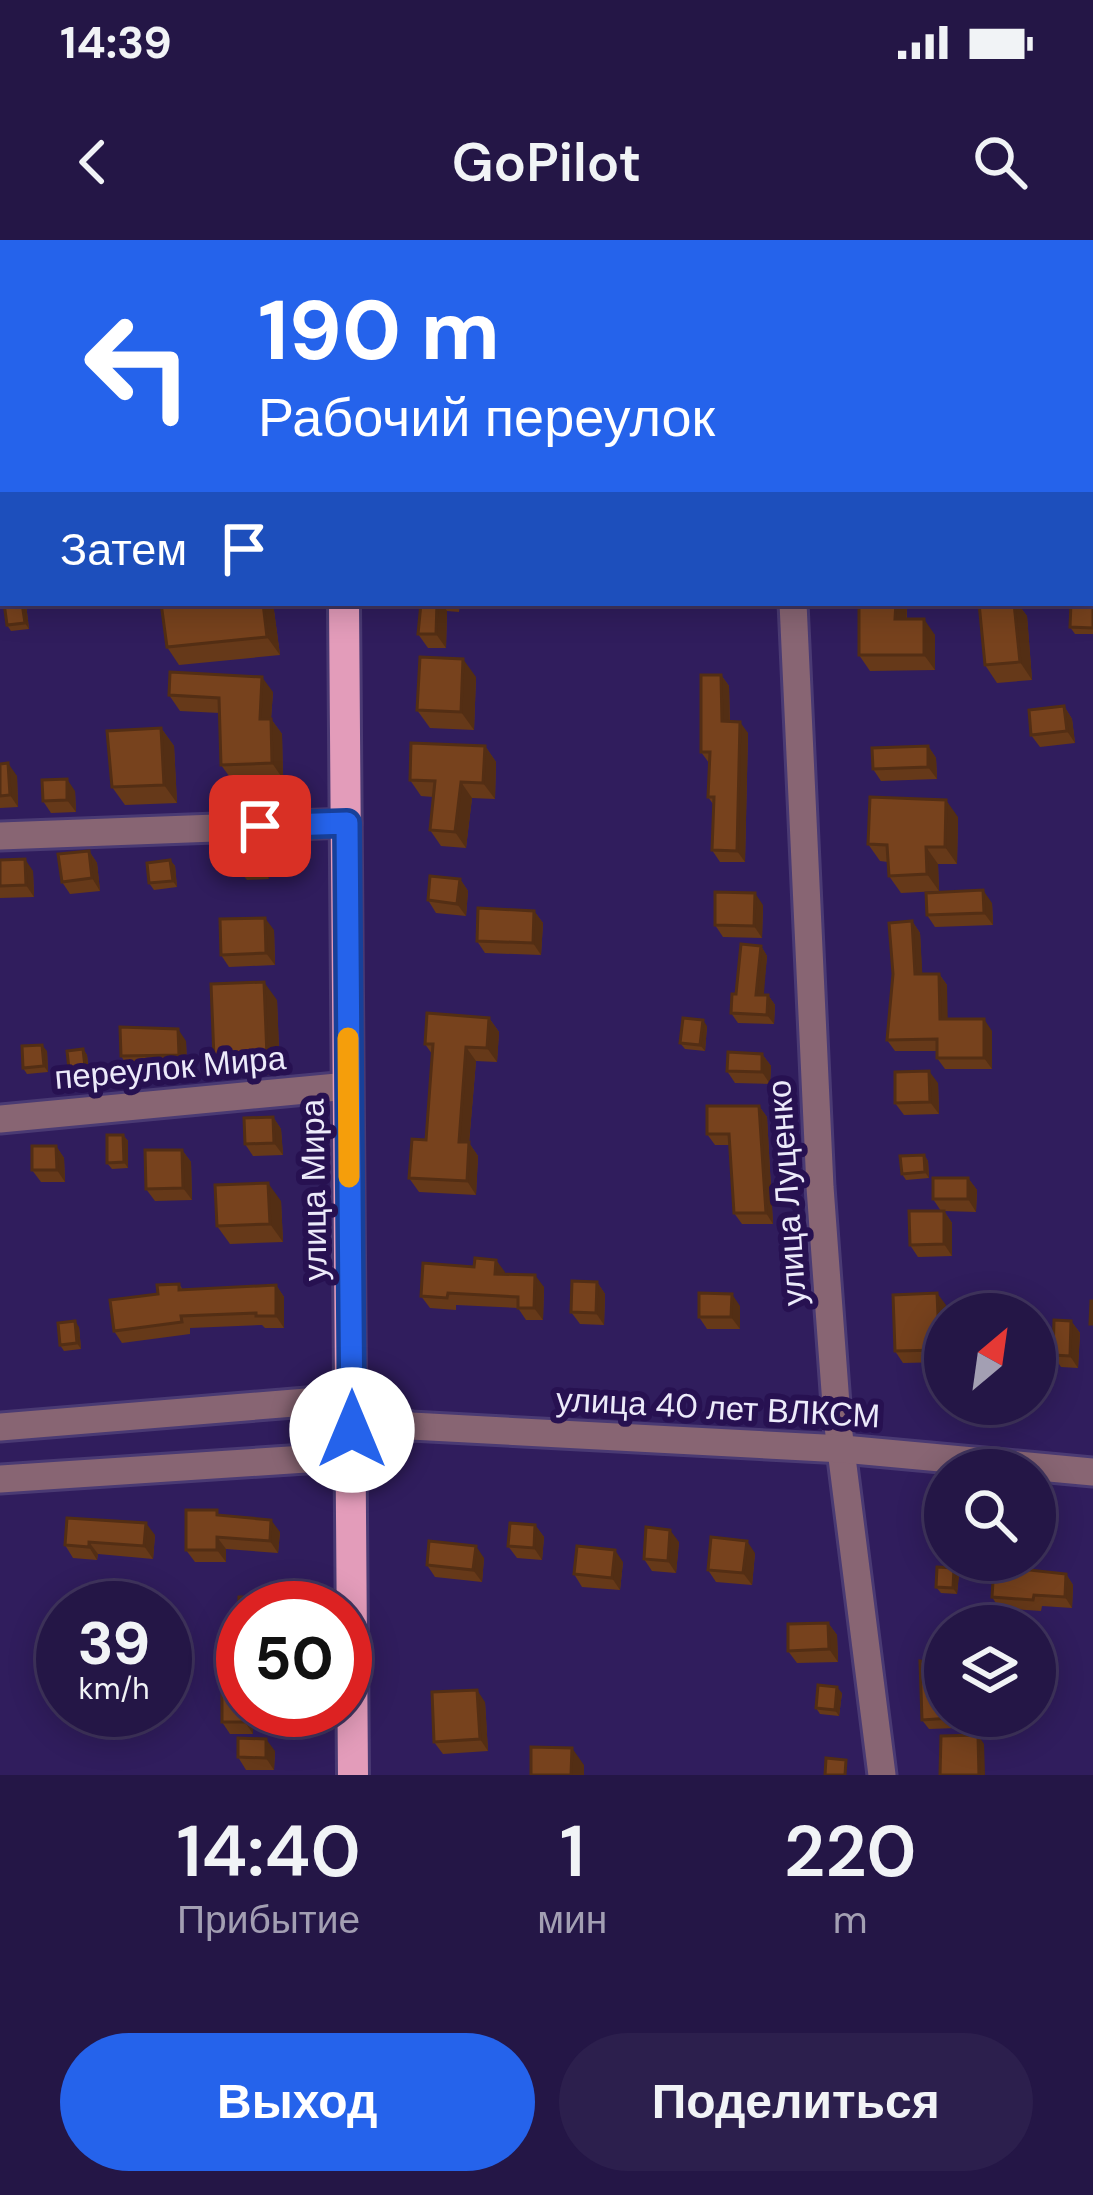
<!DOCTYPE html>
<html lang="ru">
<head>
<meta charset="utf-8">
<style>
  body { margin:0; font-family:"DM Sans",sans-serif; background:#2c1f4d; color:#f1f3f6; height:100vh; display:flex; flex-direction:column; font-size:45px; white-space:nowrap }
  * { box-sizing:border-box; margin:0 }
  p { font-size:39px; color:#a39fb3 }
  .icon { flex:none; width:66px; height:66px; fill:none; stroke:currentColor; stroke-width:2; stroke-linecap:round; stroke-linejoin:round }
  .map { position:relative; height:1535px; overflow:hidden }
  .sheet { display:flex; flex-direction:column; background:#241646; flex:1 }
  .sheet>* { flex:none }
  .banner { position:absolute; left:0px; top:0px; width:1095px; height:366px; box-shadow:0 6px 30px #0003,0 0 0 3px #41355f; background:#2563eb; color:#fff; overflow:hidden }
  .needle { width:78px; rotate:29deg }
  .buttons { position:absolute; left:924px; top:1053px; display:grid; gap:24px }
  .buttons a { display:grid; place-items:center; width:132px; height:132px; border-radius:50%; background:#241646; box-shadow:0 6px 30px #0003,0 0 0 3px #41355f; font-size:60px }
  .speed { position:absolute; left:36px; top:1341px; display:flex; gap:24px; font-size:60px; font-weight:700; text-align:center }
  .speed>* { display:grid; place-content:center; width:156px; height:156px; border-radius:50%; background:#241646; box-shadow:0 6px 30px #0003,0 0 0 3px #41355f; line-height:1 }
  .speed small { font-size:30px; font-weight:400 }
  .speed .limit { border:18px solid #d22; background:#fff; color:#111 }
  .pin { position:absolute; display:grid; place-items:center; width:102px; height:102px; color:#fff; margin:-51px; border-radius:24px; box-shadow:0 6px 18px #0006 }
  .me { position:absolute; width:132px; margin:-66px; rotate:0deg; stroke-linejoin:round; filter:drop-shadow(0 0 9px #0008) }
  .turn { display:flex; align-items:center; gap:42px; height:252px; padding:0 60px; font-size:54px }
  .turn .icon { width:156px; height:156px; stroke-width:2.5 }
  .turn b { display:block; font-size:84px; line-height:102px }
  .then { display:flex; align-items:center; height:114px; padding:0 60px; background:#0003; gap:24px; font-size:45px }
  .eta { display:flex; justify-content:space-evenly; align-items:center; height:204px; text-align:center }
  .eta b { font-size:72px; font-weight:600; line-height:84px }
  .primary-button { display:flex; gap:24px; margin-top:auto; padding:24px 60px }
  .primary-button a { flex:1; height:138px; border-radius:72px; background:#2563eb; color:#fff; font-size:48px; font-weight:600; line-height:138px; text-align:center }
  .primary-button a+a { background:#2c1f4d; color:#f1f3f6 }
  .status { display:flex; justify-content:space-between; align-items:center; height:84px; padding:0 60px; background:#241646; direction:ltr }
  .status svg { height:33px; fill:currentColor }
  header { display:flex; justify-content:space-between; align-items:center; height:156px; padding:0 60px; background:#241646; font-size:54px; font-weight:600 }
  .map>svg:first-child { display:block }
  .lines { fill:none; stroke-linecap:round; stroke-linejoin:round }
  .minor-casing { stroke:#4a3a73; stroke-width:33 }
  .major-casing { stroke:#4a3a73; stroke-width:36 }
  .minor { stroke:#886573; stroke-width:27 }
  .major { stroke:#e39cba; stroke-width:30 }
  .wall { fill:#663919 }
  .shaded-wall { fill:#532e14 }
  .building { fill:#77421d; stroke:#532e14; stroke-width:3 }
  .route-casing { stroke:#184099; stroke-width:30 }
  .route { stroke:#2563eb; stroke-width:21 }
  .slow { stroke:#f59e0b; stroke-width:21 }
  .labels { text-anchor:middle; stroke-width:12; stroke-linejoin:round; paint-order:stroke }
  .street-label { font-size:33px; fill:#eceafa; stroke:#271151 }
</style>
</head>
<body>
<div class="status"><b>14:39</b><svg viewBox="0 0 49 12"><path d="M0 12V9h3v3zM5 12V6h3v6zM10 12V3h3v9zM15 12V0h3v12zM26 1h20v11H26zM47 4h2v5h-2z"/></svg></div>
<header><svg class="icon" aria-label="back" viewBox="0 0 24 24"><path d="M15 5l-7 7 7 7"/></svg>GoPilot<svg class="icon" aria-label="search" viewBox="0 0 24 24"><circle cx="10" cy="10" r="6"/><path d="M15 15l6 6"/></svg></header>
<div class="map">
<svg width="1093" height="1535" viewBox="0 0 1093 1535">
  <rect width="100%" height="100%" fill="#301d5d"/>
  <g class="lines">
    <defs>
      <g id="minor">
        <path d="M780,0V3"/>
        <path d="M0,31H3"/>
        <path d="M0,339H3"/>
        <path d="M793,363L820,947L837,1178L882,1535"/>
        <path d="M0,596L347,583"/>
        <path d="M0,879L348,846"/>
        <path d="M0,1187L331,1160L411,1186L843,1209L1093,1232"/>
        <path d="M0,1239L351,1216L411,1186"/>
      </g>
      <g id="major">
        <path d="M347,0V3"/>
        <path d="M344,363L353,1535"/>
      </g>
    </defs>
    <!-- minor casing -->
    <use href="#minor" class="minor-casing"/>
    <!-- major casing -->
    <use href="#major" class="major-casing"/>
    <!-- minor -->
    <use href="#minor" class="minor"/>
    <!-- major -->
    <use href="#major" class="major"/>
  </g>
  <!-- wall -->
  <g class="wall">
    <path d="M3,58V137L0,138V59Z"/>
    <path d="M161,363H273L280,415L179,425L167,407Z"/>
    <path d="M421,363H460L459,372L447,371L446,408H428L418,394Z"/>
    <path d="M859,363H907V379L935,395V430L870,431L859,415Z"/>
    <path d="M979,363H1017L1027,376L1032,440L997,443L985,425Z"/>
    <path d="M1093,363V394H1075L1070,387Z"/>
    <path d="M26,364L29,389L11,391L7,385Z"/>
    <path d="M721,435L729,446L730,482L748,493L745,622H720L712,610L713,564L708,557L709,523L701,512Z"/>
    <path d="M476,437L474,490L430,488L417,470Z"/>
    <path d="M273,452L271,479L282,494L283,539L232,540L221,525L220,473L180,471L169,455Z"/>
    <path d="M1064,466L1072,479L1075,503L1040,507L1031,495Z"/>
    <path d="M161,488L174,506L177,563L125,565L112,547Z"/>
    <path d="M485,506L496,522L495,559L472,558L466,608L441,606L430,590L433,557L421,556L410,540Z"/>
    <path d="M928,506L936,518L937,539L881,541L873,529Z"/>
    <path d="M0,524L17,536L18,567L0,568Z"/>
    <path d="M75,551L76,572L51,573L43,561Z"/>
    <path d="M958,577L957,624H938L939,651L901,653L889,636L888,622L880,621L868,604Z"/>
    <path d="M89,611L97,623L100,651L70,654L62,642Z"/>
    <path d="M268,617L269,639L247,640L242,634Z"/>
    <path d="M0,620L33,631L34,657L0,658Z"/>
    <path d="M170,620L175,626L177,647L154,650L149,643Z"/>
    <path d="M460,639L468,651L466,676L436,673L428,660Z"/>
    <path d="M992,663L993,685L935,687L927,675Z"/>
    <path d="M763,665L762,698L723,697L715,685Z"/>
    <path d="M534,671L543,683L541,715L485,713L477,701Z"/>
    <path d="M912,681L920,693L922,734H939L947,745V779L992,791V829H945L937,818V811H895L887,800Z"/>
    <path d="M274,690L275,725L229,727L221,715Z"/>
    <path d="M761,706L767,716L763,755H768L775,765L774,784L738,783L731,773L736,754Z"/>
    <path d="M277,760L280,834L226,836L214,818Z"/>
    <path d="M489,778L499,792L497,822L476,821L469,903L478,916L476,955L419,952L409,938L426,900L432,814L425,804Z"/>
    <path d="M707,786L705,811L685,809L680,803Z"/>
    <path d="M186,801L187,827L129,828L121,816Z"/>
    <path d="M83,809L87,815L89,833L73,835L69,829Z"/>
    <path d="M47,811L48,832L27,834L23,828Z"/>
    <path d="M762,814L771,826L770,844L735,843L727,831Z"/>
    <path d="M938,843L939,874L904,875L895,863Z"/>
    <path d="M759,866L767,877L773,984H742L734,973L730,905H715L707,894Z"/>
    <path d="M273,877L281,889L283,915L253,916L245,904Z"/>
    <path d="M123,895L128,901V928L112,929L107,923Z"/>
    <path d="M56,906L64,918L65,942H41L32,930Z"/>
    <path d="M182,910L191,922L192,960L155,961L146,949Z"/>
    <path d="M924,915L928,921L929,938L906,940L902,934Z"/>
    <path d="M968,938L977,950L976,972L944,971L952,983V1016L918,1017L910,1005L941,971L933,959Z"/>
    <path d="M281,961L283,1002L230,1004L217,986Z"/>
    <path d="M496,1020L505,1034L544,1047L543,1080H526L518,1068L456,1065V1070L430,1068L421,1056L474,1027Z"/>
    <path d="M597,1042L605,1054L604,1085L580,1084L571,1072Z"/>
    <path d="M179,1044L183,1050L276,1045L284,1057V1088H265L262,1085L190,1088V1094L122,1103L114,1091L158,1054Z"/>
    <path d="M946,1065L945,1122L903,1123L895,1111Z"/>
    <path d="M740,1066V1089H707L699,1077Z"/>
    <path d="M1071,1081L1080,1093L1078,1128L1061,1127L1053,1115Z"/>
    <path d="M79,1087L81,1109L64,1111L60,1105Z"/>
    <path d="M221,1276L280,1292L278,1313L226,1309V1322H195L186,1310Z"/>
    <path d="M535,1285L544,1297L542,1320L517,1318L508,1306Z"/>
    <path d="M155,1295L153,1319L98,1314L97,1320L73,1318L65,1305Z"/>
    <path d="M679,1302L676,1333L652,1331L644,1319Z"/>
    <path d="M755,1313L752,1345L716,1342L708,1330Z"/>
    <path d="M484,1318L482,1342L435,1337L427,1325Z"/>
    <path d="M623,1322L620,1350L582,1347L574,1334Z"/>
    <path d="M959,1334L957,1354L941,1353L936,1347Z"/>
    <path d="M1066,1334L1073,1345L1072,1368L1042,1366L1041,1371L999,1368L992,1357Z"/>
    <path d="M828,1383L837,1395L838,1422L797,1423L788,1411Z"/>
    <path d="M944,1424L945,1476H957V1488L929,1489L922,1480Z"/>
    <path d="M842,1453L839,1476L820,1474L816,1468Z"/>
    <path d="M243,1455L253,1494H230L222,1482Z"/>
    <path d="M485,1462L488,1511L443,1514L434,1502Z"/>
    <path d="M275,1511L274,1530H246L238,1517Z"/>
  </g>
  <!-- shaded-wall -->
  <g class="shaded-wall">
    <path d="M22,363L26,364L29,389L25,383Z"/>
    <path d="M263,363H273L280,415L267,397Z"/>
    <path d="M437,363H442L447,371L446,408L436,394Z"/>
    <path d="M896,363H907L906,395L895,379Z"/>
    <path d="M1014,363H1017L1027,376L1032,440L1020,422Z"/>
    <path d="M924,379L935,395V430L924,415Z"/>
    <path d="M463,419L476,437L474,490L461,472Z"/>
    <path d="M721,435L729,446L730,493L722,481Z"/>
    <path d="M262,437L273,452L271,479L282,494L283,539L272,523L260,479Z"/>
    <path d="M1064,466L1072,479L1075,503L1067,491Z"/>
    <path d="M740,482L748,493L745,622L737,611Z"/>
    <path d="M161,488L174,506L177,563L164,545Z"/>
    <path d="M485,506L496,522L495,559L483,543Z"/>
    <path d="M928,506L936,518L937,539L928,527Z"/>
    <path d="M8,523L17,536L18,567L10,555Z"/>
    <path d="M67,539L75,551L76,572L67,560Z"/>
    <path d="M461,542L472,558L466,608L455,592Z"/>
    <path d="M946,560L958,577L957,624L945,607Z"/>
    <path d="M926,607L938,624L939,651L927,634Z"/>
    <path d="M89,611L97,623L100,651L92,638Z"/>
    <path d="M264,611L268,617L269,639L265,633Z"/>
    <path d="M25,619L33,631L34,657L26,645Z"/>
    <path d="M170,620L175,626L177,647L173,641Z"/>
    <path d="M460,639L468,651L466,676L457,664Z"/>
    <path d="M983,650L992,663L993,685L984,673Z"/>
    <path d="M755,653L763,665L762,698L754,686Z"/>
    <path d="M534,671L543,683L541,715L533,703Z"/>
    <path d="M265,678L274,690L275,725L266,713Z"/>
    <path d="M912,681L920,693L923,745L915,734Z"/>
    <path d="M761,706L767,716L763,765L756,755Z"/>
    <path d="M939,734L947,745L948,791L940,779Z"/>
    <path d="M264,742L277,760L280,834L267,816Z"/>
    <path d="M768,755L775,765L774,784L767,775Z"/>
    <path d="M489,778L499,792L497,822L487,808Z"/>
    <path d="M984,779L992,791V829L984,818Z"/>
    <path d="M703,780L707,786L705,811L700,805Z"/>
    <path d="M178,789L186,801L187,827L179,815Z"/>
    <path d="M42,805L47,811L48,832L44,826Z"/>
    <path d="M466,807L476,821L469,903L478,916L476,955L467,941L459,902Z"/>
    <path d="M83,809L87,815L89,833L85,827Z"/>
    <path d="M762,814L771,826L770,844L762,832Z"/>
    <path d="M929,831L938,843L939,874L930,862Z"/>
    <path d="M759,866L767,877L773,984L766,973Z"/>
    <path d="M273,877L281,889L283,915L274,903Z"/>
    <path d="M123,895L128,901V928L124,922Z"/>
    <path d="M56,906L64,918L65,942L57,930Z"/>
    <path d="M182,910L191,922L192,960L183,948Z"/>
    <path d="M924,915L928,921L929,938L925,932Z"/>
    <path d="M968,938L977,950L976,972L968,959Z"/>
    <path d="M268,943L281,961L283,1002L270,984Z"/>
    <path d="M944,971L952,983V1016L944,1004Z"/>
    <path d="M496,1020L505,1032L504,1046L495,1034Z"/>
    <path d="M535,1035L544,1047L543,1080L534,1068Z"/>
    <path d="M597,1042L605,1054L604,1085L596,1073Z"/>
    <path d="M276,1045L284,1057V1088L276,1076Z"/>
    <path d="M937,1053L946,1065L945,1085L938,1075Z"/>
    <path d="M732,1054L740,1066V1089L731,1077Z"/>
    <path d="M75,1081L79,1087L81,1109L77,1103Z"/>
    <path d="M1071,1081L1080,1093L1078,1128L1070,1116Z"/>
    <path d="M271,1280L280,1292L278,1313L270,1301Z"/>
    <path d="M146,1283L155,1295L153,1319L144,1306Z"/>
    <path d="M535,1285L544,1297L542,1320L534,1308Z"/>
    <path d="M670,1290L679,1302L676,1333L668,1321Z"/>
    <path d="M217,1297L226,1309V1322L217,1310Z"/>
    <path d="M747,1301L755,1313L752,1345L743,1333Z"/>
    <path d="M89,1302L98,1314L97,1320L89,1307Z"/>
    <path d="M476,1306L484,1318L482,1342L473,1330Z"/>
    <path d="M615,1310L623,1322L620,1350L612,1338Z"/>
    <path d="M954,1328L959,1334L957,1354L953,1348Z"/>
    <path d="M1066,1334L1073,1345L1072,1368L1065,1357Z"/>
    <path d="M828,1383L837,1395L838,1422L829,1409Z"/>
    <path d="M944,1424L945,1426V1461L940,1454Z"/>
    <path d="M837,1447L842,1453L839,1476L835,1470Z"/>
    <path d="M477,1450L485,1462L488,1511L480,1499Z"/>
    <path d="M244,1470H253V1494L245,1482Z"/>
    <path d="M978,1495L984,1504L985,1535H979Z"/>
    <path d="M266,1499L275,1511L274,1530L266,1518Z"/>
    <path d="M572,1508L584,1525V1535H571Z"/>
  </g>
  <!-- building -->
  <g class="building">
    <rect x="424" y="0" width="28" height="3"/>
    <path d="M683,0V3H635V1Z"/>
    <rect x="847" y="0" width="20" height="3"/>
    <path d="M3,58V116H0V59Z"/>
    <rect x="0" y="200" width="3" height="71"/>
    <path d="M4,363H22L25,383L7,385Z"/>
    <path d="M161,363H263L267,397L167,407Z"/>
    <path d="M421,363H437L436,394H418Z"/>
    <path d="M859,363H896L895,379H924V415H859Z"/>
    <path d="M979,363H1014L1020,422L985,425Z"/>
    <path d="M1071,363H1093V388L1070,387Z"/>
    <path d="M420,417L463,419L461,472L417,470Z"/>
    <path d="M170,432L262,437L260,479H271L272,523L221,525L219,458L169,455Z"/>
    <path d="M701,435H721L722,481L740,482L737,611L712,610L714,557H708L710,512H701Z"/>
    <path d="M1064,466L1067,491L1031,495L1029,470Z"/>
    <path d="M161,488L164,545L112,547L107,491Z"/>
    <path d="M411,503L485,506L483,543L461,542L455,592L430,590L435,541L410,540Z"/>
    <path d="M928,506V527L873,529L872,508Z"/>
    <path d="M8,523L10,555L0,556V524Z"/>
    <path d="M67,539V560L43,561L42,540Z"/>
    <path d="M870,557L946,560L945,607H926L927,634L889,636L887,605L868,604Z"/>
    <path d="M89,611L92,638L62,642L58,614Z"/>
    <path d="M264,611L265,633L242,634L241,612Z"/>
    <path d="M25,619L26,645L0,646V620Z"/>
    <path d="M170,620L173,641L149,643L147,623Z"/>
    <path d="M430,636L460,639L457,664L428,660Z"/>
    <path d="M983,650L984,673L927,675L926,653Z"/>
    <path d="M715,652L755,653L754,686L715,685Z"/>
    <path d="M478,668L534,671L533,703L477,701Z"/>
    <path d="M265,678L266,713L221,715L220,679Z"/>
    <path d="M912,681L915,734H939L940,779H984V818H937V799L887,800L893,734L889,683Z"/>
    <path d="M741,704L761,706L756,755H768L767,775L731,773L732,754H736Z"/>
    <path d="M264,742L267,816L214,818L211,744Z"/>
    <path d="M427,773L489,778L487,808L466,807L459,902H469L467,941L409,938L412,899L426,900L433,804H425Z"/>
    <path d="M683,778L703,780L700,805L680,803Z"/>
    <path d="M120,787L178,789L179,815L121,816Z"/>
    <path d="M42,805L44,826L23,828L22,806Z"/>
    <path d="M83,809L85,827L69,829L67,811Z"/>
    <path d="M728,812L762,814V832L727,831Z"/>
    <path d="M929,831L930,862L895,863V832Z"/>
    <path d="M707,866H759L766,973H734L729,894H707Z"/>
    <path d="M273,877L274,903L245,904L244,878Z"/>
    <path d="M107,895H123L124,922L107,923Z"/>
    <path d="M32,906H56L57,930H32Z"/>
    <path d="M145,910H182L183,948L146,949Z"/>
    <path d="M924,915L925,932L902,934L900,916Z"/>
    <rect x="933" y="938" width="35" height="21"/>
    <path d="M268,943L270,984L217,986L215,945Z"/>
    <path d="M909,971H944V1004L910,1005Z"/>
    <path d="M475,1018L496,1020L495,1034L535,1035L534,1068H518V1057L448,1053L447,1058L421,1056L423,1023L474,1027Z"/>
    <path d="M572,1041L597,1042L596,1073L571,1072Z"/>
    <path d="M179,1044V1050L276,1045V1076H256V1073L181,1076L182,1082L114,1091L110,1060L158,1054L157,1045Z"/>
    <path d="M699,1053L732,1054L731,1077H699Z"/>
    <path d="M937,1053L938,1075H945V1104L939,1103V1110L895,1111L893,1055Z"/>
    <path d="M1091,1061H1093V1084H1090Z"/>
    <path d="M1054,1080L1071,1081L1070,1116L1053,1115Z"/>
    <path d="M75,1081L77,1103L60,1105L58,1083Z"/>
    <path d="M186,1270H217V1275L271,1280L270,1301L217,1297V1310H186Z"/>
    <path d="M67,1278L146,1283L144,1306L89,1302V1307L65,1305Z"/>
    <path d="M510,1283L535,1285L534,1308L508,1306Z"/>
    <path d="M646,1287L670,1290L668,1321L644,1319Z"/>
    <path d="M711,1297L747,1301L743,1333L708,1330Z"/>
    <path d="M429,1301L476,1306L473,1330L427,1325Z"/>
    <path d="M577,1306L615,1310L612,1338L574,1334Z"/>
    <path d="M994,1326L1066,1334L1065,1357L1034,1355L1033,1360L992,1357Z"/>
    <path d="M937,1327L954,1328L953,1348L936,1347Z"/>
    <path d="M239,1357H265V1368H243V1424L236,1425Z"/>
    <path d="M828,1383L829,1409L788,1411V1384Z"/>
    <path d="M920,1421L944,1424L940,1454H945V1476H951V1478L922,1480Z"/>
    <path d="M818,1445L837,1447L835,1470L816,1468Z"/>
    <path d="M477,1450L480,1499L434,1502L432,1452Z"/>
    <path d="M222,1455H243L245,1482H222Z"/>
    <path d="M978,1495L979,1535H940L941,1496Z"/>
    <path d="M238,1498L266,1499V1518L238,1517Z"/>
    <path d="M531,1507L572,1508L571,1535H531Z"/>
    <path d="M826,1518L846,1520L845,1535H825Z"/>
  </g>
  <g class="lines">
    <defs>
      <path id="route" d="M260,586L347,583L352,1190"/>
    </defs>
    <!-- route casing -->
    <use href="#route" class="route-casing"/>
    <!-- route -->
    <use href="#route" class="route"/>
    <!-- slow -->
    <path class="slow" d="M348,798L349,937"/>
  </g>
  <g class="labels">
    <!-- street labels -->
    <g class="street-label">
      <text transform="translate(170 827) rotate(-5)" y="12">переулок Мира</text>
      <text transform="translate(313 950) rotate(-91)" y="12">улица Мира</text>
      <text transform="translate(786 953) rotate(-94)" y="12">улица Луценко</text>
      <text transform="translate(718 1167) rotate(3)" y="12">улица 40 лет ВЛКСМ</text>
    </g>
  </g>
</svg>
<div class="buttons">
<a><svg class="needle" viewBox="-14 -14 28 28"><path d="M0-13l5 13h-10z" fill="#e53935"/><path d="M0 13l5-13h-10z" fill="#a39fb3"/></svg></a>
<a><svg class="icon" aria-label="search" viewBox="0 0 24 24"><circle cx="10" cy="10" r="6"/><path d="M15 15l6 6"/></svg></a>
<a><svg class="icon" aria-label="layers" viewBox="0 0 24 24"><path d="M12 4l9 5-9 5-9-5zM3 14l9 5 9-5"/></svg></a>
</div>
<div class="speed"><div>39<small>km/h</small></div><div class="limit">50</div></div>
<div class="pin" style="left:260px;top:586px;background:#d93025"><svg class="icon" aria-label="arrive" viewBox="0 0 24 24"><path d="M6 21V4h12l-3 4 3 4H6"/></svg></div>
<svg class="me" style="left:352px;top:1190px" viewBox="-20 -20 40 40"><circle r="19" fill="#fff"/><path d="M0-13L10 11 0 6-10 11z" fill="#2563eb"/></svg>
<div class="banner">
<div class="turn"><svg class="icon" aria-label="left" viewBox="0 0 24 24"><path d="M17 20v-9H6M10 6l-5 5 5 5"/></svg><div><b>190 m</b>Рабочий переулок</div></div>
<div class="then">Затем<svg class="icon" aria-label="arrive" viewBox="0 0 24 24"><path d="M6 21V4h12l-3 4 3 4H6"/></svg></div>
</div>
</div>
<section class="sheet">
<div class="eta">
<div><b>14:40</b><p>Прибытие</p></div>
<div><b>1</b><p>мин</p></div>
<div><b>220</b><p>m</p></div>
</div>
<div class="primary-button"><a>Выход</a><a>Поделиться</a></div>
</section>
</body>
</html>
